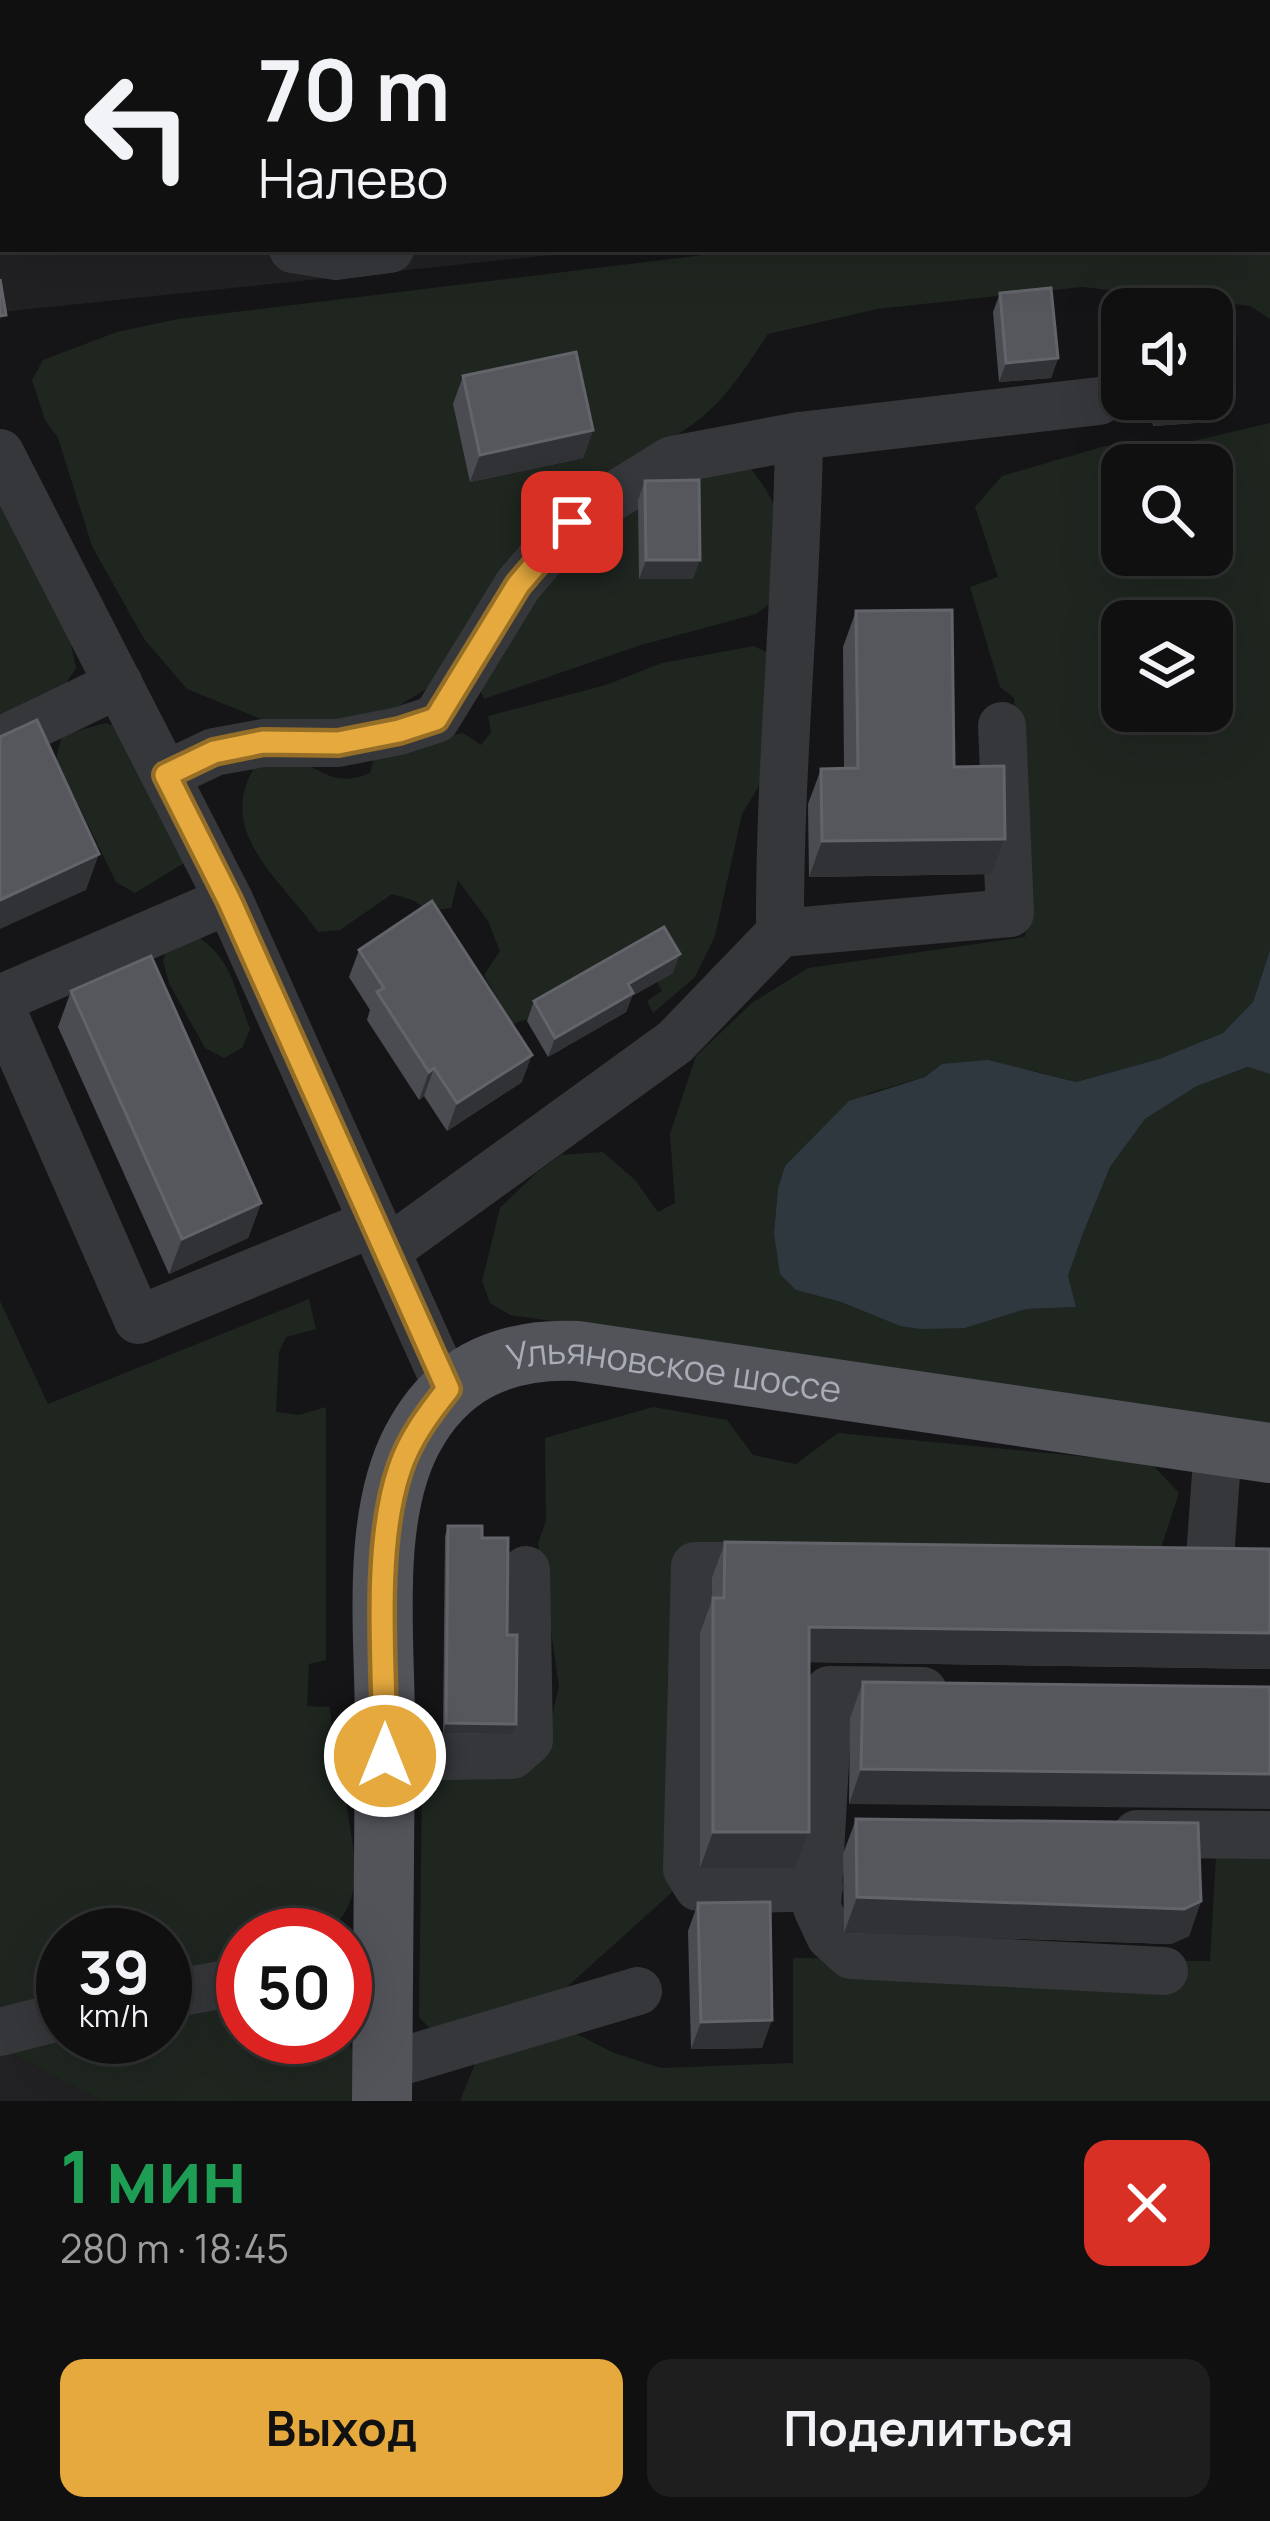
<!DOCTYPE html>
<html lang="ru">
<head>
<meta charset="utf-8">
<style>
  body { margin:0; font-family:Manrope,sans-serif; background:#1e1e1f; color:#f1f3f6; height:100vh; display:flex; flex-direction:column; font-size:45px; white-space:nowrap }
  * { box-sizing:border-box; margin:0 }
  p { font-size:39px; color:#9c9d9f }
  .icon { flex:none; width:66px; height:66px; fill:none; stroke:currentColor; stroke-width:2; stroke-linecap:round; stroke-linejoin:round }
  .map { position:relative; height:2101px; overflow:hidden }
  .sheet { display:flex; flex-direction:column; background:#101011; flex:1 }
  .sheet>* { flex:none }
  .hud { position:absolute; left:0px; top:0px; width:1272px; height:252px; box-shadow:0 12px 48px #0002,0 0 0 3px #303031; background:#101011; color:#f1f3f6; overflow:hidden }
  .controls { position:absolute; left:1101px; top:288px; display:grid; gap:24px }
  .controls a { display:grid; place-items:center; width:132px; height:132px; border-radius:24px; background:#101011; box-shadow:0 12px 48px #0002,0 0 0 3px #303031; font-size:60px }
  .speed { position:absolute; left:36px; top:1908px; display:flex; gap:24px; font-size:60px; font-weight:700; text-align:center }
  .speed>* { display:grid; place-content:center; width:156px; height:156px; border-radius:50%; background:#101011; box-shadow:0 12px 48px #0002,0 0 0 3px #303031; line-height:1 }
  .speed small { font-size:30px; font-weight:400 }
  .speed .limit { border:18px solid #d22; background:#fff; color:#111 }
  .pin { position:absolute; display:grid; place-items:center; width:102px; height:102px; color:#fff; margin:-51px; border-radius:24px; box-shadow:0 6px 18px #0006 }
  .me { position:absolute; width:132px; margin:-66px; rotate:0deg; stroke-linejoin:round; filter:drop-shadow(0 0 9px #0008) }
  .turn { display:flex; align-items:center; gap:42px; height:252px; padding:0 60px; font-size:54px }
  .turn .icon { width:156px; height:156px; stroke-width:2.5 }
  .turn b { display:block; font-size:84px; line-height:102px }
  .round { display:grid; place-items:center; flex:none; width:126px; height:126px; border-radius:24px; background:#1e1e1f }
  .summary { display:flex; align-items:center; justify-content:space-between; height:204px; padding:0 60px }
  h1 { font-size:72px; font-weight:700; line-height:90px; color:#1e9e55 }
  .primary-button { display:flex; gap:24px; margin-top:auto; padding:24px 60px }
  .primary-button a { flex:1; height:138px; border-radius:24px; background:#e5a93e; color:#111; font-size:48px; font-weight:700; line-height:138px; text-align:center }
  .primary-button a+a { background:#1e1e1f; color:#f1f3f6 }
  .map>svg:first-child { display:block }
  .built { fill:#212123 }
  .green { fill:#1f2620; fill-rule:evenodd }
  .water { fill:#2f383e }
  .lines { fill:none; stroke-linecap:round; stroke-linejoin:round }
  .minor { stroke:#36373b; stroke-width:48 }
  .major { stroke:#52545a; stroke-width:60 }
  .wall { fill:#4b4c51 }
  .shaded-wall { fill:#313235 }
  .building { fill:#55575c; stroke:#62646a; stroke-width:3 }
  .route-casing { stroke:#956e28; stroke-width:30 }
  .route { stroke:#e5a93e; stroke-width:21 }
  .labels { text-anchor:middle; stroke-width:12; stroke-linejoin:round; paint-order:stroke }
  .street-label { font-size:36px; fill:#a8acb6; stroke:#101012 }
</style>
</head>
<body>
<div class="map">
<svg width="1270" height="2101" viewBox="0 0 1270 2101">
  <rect width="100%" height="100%" fill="#151517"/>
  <!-- built -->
  <g class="built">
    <path d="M0,0H820L821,3H3V249H609L1,312L0,325Z"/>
    <path d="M0,2048L102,2101H0Z"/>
  </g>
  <!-- green -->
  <g class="green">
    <path d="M820,0H1270V137L1269,3Z"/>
    <path d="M1270,201V319L1250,306L1082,287L877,309L768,334C727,396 712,419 644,453L431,686L374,721H266L187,689L144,639L92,546L58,438L45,420L32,380L43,360L117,332L178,319L728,252L768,249H1269Z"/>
    <path d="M1270,423V950L1253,1002L1239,1018L1223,1033L1159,1059L1076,1082L1034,1071L942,1064L925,1077L869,1093L785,1167L778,1188L774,1232L796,1290L841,1302L900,1326L965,1328L1026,1309L1075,1307L1068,1276L1082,1236L1110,1167L1145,1119L1197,1086L1249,1067L1270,1074V1423L510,1315L490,1303L482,1281L500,1208L536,1173L561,1155L603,1152L635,1180L658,1212L675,1203L670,1134L696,1056L752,1003L808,968L1025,937L1029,882L1014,698L1000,687L970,587L998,577L975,507L1002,476L1105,446L1184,443ZM1122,465H1212V555H1122ZM1122,621H1212V711H1122Z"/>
    <path d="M751,469C787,514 784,538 782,594L756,614L641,645L484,699L478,684L535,583L640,489Z"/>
    <path d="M0,489L67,626L76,668L65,685L0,724Z"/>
    <path d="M754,646L770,654L763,779L742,814L715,936L695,977L653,1013L647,1001L662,991L657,982L672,973L512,1024L484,975L500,951L488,921L458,880L451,908L430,911L412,900L392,894L340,930L318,932C282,880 213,832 256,765C265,764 276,761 285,761C321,761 327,791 370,773L376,751L463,733L481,745L491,732L488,716L606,685L662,663Z"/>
    <path d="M106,723L125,730L184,863L135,893L116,882L56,759L62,735Z"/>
    <path d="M186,931C231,951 233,986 250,1029L242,1048L224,1058L205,1048L169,983L163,961L168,941Z"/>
    <path d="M309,1299L316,1329L286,1337L279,1352L276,1412L299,1415L326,1407V1660L309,1664L307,1706L330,1707L332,1727L343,1728C343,1747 343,1766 344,1785C348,1836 376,1902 322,1935H243V1957L165,1975V1935H63V2000L0,2015V1301L48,1404Z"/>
    <path d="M653,1407L727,1420L753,1455L796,1464L838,1433L1151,1463L1179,1493L1159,1554L684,1547L679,1886L548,2004L434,2033L419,2017L422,1781L501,1777L545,1746L559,1686L538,1543L546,1521L545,1438Z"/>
    <path d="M1217,1839H1270V2101H460L479,2054L561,2026L614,2053L661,2068L793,2063V1958L1210,1961Z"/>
    <path d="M243,1994V2037H345V2033L356,2059L358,2101H102L0,2048L63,2037H165V2011Z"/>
  </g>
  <!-- water -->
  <path class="water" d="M1270,950V1074L1248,1067L1197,1086L1145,1119L1110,1167L1082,1236L1068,1276L1076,1307L1026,1309L965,1328L921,1329L900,1326L841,1302L796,1290L780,1274L774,1233L778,1188L785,1166L849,1101L925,1077L942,1064L988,1060L1076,1082L1159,1059L1223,1033L1253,1002Z"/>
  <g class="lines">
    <!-- minor -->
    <g class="minor">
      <path d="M1269,152H1270"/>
      <path d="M0,169H3"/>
      <path d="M293,249L336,256L390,249"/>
      <path d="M799,436L1099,401"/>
      <path d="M0,453L229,900L448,1389"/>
      <path d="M0,741L119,684"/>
      <path d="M166,775L214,752L263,743H338L399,731L436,719L518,585L572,522L672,460L799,436C797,602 779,767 780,933"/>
      <path d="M0,999L229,900"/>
      <path d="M0,1006L138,1320L373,1223"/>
      <path d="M386,1251L675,1042L780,933L1010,913L1002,726"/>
      <path d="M779,1566H695L687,1869L698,1887L726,1890L819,1887"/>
      <path d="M1166,1571L1209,1572L1218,1446"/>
      <path d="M923,1691L829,1690L817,1908L830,1936L851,1955L1164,1971"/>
      <path d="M385,1757L512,1755L529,1740L526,1570"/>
      <path d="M1137,1834L1270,1835"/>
      <path d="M345,1962L383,1960"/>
      <path d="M165,1995L243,1981"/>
      <path d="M0,2032L63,2016"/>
      <path d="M382,2067L638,1991"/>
    </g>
    <!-- major -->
    <path class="major" id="s1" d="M382,2101C383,1979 384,1858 385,1736C386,1645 369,1522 412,1440C447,1373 504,1348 577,1351L1270,1453"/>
  </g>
  <!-- wall -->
  <g class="wall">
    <path d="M1000,293L1058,358L1051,378L999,382L993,312Z"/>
    <path d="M463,376L593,430L583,458L470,482L453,404Z"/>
    <path d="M1151,399H1212L1216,403L1209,422L1153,426Z"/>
    <path d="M645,481L693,579H639L638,500Z"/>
    <path d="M856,611L954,767L1005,839L992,874L809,877L808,804L821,769L844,768L843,647Z"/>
    <path d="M359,950L522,1082L447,1131L424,1096L419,1100L367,1020L370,1010L349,977Z"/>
    <path d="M673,973L632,996L626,1012L548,1057L527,1021L534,1001Z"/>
    <path d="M71,991L261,1203L248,1238L169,1274L58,1027Z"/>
    <path d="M448,1526L482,1538L507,1635L512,1734L443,1733L445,1536Z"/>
    <path d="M725,1542L1270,1669L809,1662V1832L796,1868H700V1633L712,1600V1578Z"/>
    <path d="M863,1682L1270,1687L849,1804L850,1718Z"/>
    <path d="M856,1819L1201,1901L1189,1936L1171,1944L844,1933L843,1854Z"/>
    <path d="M698,1903L762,2048L691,2049L688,1931Z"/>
  </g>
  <!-- shaded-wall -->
  <g class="shaded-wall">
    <path d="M1058,358L1051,378L999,382L1006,363Z"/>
    <path d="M1216,403L1209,422L1153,426L1160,407Z"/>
    <path d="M593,430L583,458L470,482L480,455Z"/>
    <path d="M646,560H700L693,579H639Z"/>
    <path d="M1005,839L992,874L809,877L822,841Z"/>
    <path d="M99,854L86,890L0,929V900Z"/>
    <path d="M680,954L673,973L632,996L626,1012L548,1057L555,1038L628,984Z"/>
    <path d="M532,1055L522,1082L447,1131L457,1103Z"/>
    <path d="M434,1068L424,1096L419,1100L429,1072Z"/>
    <path d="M261,1203L248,1238L169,1274L182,1239Z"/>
    <path d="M809,1627L1270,1633V1669L796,1662Z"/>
    <path d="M446,1723L516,1724L512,1734L443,1733Z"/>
    <path d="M861,1769L1270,1774V1809L849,1804Z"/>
    <path d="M713,1832H809L796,1868H700Z"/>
    <path d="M857,1897L1201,1901L1189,1936L1171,1944L844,1933Z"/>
    <path d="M772,2020L762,2048L691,2049L701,2022Z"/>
  </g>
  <!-- building -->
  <g class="building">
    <path d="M0,279L6,315L0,316Z"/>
    <path d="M1051,288L1058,358L1006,363L1000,293Z"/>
    <path d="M1212,349L1216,403L1160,407L1159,399H1212Z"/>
    <path d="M576,352L593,430L480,455L463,376Z"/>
    <path d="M699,480L700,560H646L645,481Z"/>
    <path d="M952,610L954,767L1004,766L1005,839L822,841L821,769L858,768L856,611Z"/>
    <path d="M37,720L99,854L0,900V737Z"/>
    <path d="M432,901L532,1055L457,1103L434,1068L429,1072L377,992L384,988L359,950Z"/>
    <path d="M664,927L680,954L628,984L633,993L555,1038L534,1001Z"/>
    <path d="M151,956L261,1203L182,1239L71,991Z"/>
    <path d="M448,1526H482V1538H508L507,1635H517L516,1724L446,1723Z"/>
    <path d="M725,1542L1270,1549V1633L809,1627V1832H713V1598H724Z"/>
    <path d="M863,1682L1270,1687V1774L861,1769Z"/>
    <path d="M856,1819L1198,1823L1201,1901L1184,1909L857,1897Z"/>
    <path d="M770,1902L772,2020L701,2022L698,1903Z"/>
  </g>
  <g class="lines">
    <defs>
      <path id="route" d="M385,1756C385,1671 372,1548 400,1468C410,1438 429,1413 448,1389L229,900L166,775L214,752L263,742L338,743L399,731L436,719L518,585L572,522"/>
    </defs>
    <!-- route casing -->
    <use href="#route" class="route-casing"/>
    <!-- route -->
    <use href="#route" class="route"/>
  </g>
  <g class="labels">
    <!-- street labels -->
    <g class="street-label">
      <text dy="13" stroke="none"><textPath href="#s1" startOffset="963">Ульяновское шоссе</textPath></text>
    </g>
  </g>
</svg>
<div class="controls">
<a><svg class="icon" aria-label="sound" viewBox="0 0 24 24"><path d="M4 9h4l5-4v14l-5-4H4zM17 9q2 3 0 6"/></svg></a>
<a><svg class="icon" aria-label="search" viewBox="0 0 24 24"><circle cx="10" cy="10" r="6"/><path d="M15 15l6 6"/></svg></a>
<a><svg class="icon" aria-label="layers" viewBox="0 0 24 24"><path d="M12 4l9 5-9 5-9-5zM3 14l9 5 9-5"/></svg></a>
</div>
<div class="speed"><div>39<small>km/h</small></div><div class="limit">50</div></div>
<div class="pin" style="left:572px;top:522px;background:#d93025"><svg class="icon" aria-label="arrive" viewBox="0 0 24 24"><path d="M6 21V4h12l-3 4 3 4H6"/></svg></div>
<svg class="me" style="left:385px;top:1756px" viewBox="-20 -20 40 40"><circle r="17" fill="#e5a93e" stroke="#fff" stroke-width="3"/><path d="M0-11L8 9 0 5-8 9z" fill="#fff"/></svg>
<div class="hud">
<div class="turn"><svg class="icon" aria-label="left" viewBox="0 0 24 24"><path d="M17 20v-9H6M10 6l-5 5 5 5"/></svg><div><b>70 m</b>Налево</div></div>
</div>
</div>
<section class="sheet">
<div class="summary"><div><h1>1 мин</h1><p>280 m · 18:45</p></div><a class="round" style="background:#d93025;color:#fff"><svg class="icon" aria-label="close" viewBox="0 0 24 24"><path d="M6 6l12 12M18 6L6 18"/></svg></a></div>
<div class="primary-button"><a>Выход</a><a>Поделиться</a></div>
</section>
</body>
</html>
